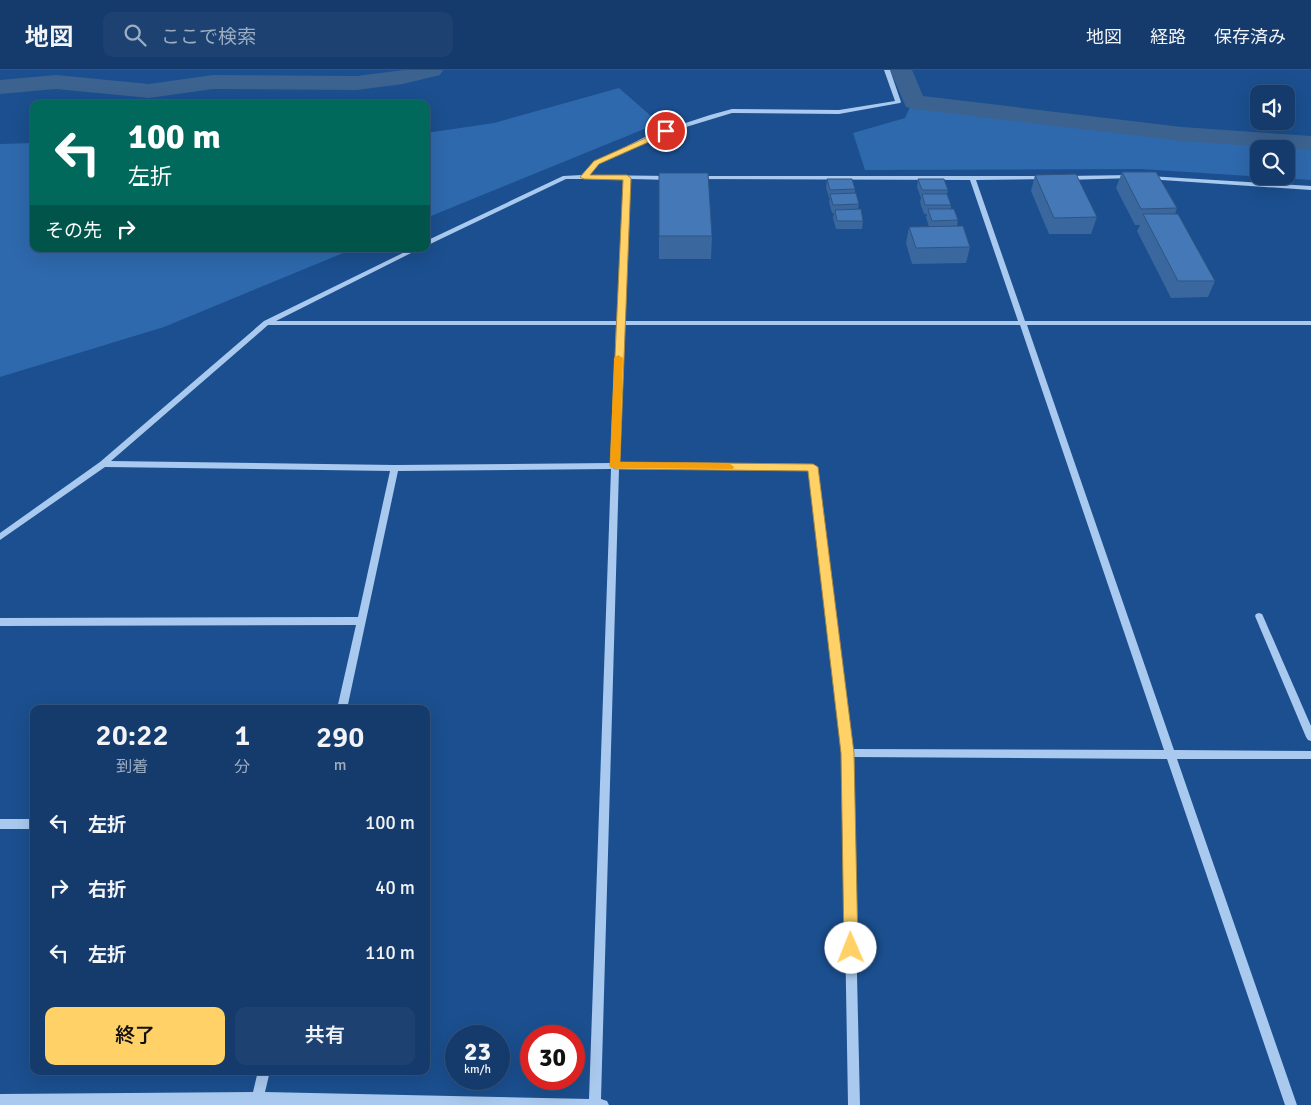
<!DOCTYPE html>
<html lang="ja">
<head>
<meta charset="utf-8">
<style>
  body { margin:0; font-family:Signika,"Noto Sans JP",sans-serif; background:#1d4271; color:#f1f3f6; height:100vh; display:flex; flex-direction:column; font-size:19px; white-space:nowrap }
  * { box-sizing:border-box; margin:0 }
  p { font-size:16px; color:#9dadc1 }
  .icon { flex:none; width:28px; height:28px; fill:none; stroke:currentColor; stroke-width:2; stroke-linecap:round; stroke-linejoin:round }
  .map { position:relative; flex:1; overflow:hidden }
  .drawer { position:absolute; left:30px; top:635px; width:400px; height:370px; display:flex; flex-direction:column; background:#143b6b; border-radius:10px; box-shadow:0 5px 20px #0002,0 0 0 1px #33557e }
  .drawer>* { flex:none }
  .banner { position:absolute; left:30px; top:30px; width:400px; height:152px; border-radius:10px; box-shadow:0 5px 20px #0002,0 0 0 1px #33557e; background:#00695c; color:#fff; overflow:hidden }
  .controls { position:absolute; left:1250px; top:15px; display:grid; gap:10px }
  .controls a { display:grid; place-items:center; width:45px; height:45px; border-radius:10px; background:#143b6b; box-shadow:0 5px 20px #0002,0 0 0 1px #33557e; font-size:25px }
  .speed { position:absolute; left:445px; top:955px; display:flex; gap:10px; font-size:25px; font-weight:700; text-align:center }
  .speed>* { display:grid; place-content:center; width:65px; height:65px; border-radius:50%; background:#143b6b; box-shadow:0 5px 20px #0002,0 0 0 1px #33557e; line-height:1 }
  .speed small { font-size:12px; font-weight:400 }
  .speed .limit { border:8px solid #d22; background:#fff; color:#111 }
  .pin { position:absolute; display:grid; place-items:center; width:42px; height:42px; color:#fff; margin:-21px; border:2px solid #fff; border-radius:50%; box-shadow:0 1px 5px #0007 }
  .me { position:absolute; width:55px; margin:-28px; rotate:359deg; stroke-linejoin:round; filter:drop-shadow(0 0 4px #0008) }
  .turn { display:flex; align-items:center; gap:18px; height:105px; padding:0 15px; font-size:22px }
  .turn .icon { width:65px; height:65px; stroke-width:2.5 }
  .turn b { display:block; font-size:35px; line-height:42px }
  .then { display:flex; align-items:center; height:48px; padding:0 15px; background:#0003; gap:10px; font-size:19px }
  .eta { display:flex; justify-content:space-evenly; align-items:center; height:85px; text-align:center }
  .eta b { font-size:30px; font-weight:600; line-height:35px }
  .primary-button { display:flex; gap:10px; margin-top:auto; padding:10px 15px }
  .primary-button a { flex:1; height:58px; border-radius:10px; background:#ffd166; color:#111; font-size:20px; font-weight:600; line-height:58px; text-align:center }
  .primary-button a+a { background:#1d4271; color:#f1f3f6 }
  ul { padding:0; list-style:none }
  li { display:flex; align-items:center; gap:15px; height:65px; padding:0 15px }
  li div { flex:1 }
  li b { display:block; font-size:19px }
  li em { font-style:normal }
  header { display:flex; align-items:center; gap:30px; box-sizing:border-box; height:70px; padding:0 25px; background:#143b6b; border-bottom:1px solid #33557e }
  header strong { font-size:24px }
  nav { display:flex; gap:28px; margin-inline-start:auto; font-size:18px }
  .search { width:350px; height:45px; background:#1d4271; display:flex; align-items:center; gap:12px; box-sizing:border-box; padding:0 18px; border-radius:10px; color:#9dadc1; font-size:19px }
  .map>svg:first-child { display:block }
  .green { fill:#2e69ad; fill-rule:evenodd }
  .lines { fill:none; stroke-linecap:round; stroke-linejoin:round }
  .canal { fill:#3c6290; fill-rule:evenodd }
  .minor { fill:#a9c9ee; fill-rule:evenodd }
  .wall { fill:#3a679d }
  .building { fill:#4478b7; stroke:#305480 }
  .route { fill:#ffd166; stroke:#a68842 }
  .slow { fill:#f59e0b }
</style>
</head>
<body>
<header>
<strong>地図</strong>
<div class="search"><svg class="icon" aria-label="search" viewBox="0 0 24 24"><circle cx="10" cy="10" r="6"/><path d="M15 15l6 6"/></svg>ここで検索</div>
<nav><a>地図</a><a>経路</a><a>保存済み</a></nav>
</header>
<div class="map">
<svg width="1311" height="1035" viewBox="0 0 1311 1035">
  <rect width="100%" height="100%" fill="#1b4f8f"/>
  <!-- green -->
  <g class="green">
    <path d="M619,18L659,53L426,148V63L494,53Z"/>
    <path d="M911,35L1182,67L1311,76V110L1141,99L865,100L853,63L905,48ZM1259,79H1286V106H1259Z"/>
    <path d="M34,73V179H353L164,257L0,307V74Z"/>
  </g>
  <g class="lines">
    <!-- canal -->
    <g class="canal">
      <path d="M404,0H443L440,5L403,14L357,20L213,19L149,28L56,19L0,24V10L56,5L149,14L213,5L357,6Z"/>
      <path d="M890,0H912L923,26L1182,57L1311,66V80L1182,71L914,39L906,37Z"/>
    </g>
    <!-- minor -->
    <g class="minor">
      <path d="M884,0H890L901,32L900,33L839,44L732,43L653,67L599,94L589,105L671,106L674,108L671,110L630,109L624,251H1018L970,110L694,109L693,108L696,106H1046L1049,108L1048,109L976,110L1025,251H1311V255H1027L1174,680L1311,681V689H1177L1297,1035H1285L1167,689L852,687L860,1035H848L842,683L809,400L619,399L601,1029L607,1031L609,1035H0V1024L253,1022L258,1001H270L265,1022L589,1029L611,399L398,401L347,639H337L356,555L0,556V548L358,547L390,401L105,397L0,470V463L100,392L264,251L411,179H419L276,251H617L624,109H566L426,176V171L563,106L582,105L595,92L649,65L710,45L732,39L839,40L895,31ZM268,255H616L612,393L395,395L111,391ZM623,255H1020L1164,680L851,679L817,397L813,394L619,393Z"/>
      <path d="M1131,105L1133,106V108L1066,110L1063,108L1066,106Z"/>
      <path d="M1149,106L1311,116V120L1147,109L1146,108Z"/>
      <path d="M1259,543L1262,544L1263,546L1311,656V671L1308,670L1306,667L1255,546L1256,544Z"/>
      <rect x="0" y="749" width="34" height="10"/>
    </g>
  </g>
  <!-- wall -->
  <g class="wall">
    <path d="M1122,102L1177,138L1175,144L1215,211L1208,227L1171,228L1137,161L1140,155H1135L1116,118Z"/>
    <path d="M659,103L712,166L711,189H659Z"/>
    <path d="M1035,105L1097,147L1091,164H1049L1031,121Z"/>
    <path d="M827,109L855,119V123L859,134L858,139L863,151L862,159H836L833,148L834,143H832L829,132L830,128H829L826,117Z"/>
    <path d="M918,109L948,120L947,124L951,135V139L958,150L957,156L970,177L966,193L912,194L906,173L909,157H929L926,147L927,144H924L920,132L921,128L917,117Z"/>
  </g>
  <!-- building -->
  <g class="building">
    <path d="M1122,102H1156L1177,138L1141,139Z"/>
    <path d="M659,103H708L712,166H659Z"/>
    <path d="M1076,104L1097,147L1054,148L1035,105Z"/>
    <path d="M827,109H852L855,119L830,120Z"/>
    <path d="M918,109H944L948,120H922Z"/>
    <path d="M856,123L859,134L833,135L830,124Z"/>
    <path d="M922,124H947L951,135H925Z"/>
    <path d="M861,139L863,151H837L835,140Z"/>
    <path d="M928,139H954L958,150L932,151Z"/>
    <path d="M1143,144H1178L1215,211H1178Z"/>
    <path d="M963,156L970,177L916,178L909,157Z"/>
  </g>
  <!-- route -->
  <path class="route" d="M666,59L670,61L669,63L599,94L590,105H627L631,108L620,392L813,394L818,397L854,683L858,878L856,883L851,885L846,883L844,878L841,683L808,401L615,399L610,396L623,110L584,109L580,107L594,91Z"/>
  <!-- slow -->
  <path class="slow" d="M618,285L623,288L620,392L729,393L734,397L733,399L611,398L610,396L614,288Z"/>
</svg>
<div class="controls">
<a><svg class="icon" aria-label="sound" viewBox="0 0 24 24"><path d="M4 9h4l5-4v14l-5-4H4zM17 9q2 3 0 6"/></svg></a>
<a><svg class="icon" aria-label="search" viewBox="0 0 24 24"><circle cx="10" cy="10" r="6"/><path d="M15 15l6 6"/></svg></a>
</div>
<div class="speed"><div>23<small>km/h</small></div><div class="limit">30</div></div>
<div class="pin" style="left:666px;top:61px;background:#d93025"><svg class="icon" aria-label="arrive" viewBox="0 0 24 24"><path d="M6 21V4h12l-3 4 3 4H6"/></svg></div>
<svg class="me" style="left:851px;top:878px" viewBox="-20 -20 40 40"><circle r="19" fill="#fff"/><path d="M0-13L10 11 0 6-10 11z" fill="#ffd166"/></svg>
<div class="banner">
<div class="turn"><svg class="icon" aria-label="left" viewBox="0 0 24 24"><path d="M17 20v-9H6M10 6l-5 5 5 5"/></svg><div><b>100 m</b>左折</div></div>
<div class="then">その先<svg class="icon" aria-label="right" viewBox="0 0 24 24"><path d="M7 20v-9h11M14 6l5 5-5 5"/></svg></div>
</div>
<section class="drawer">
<div class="eta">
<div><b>20:22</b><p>到着</p></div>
<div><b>1</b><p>分</p></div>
<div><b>290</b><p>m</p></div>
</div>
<ul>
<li><svg class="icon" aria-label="left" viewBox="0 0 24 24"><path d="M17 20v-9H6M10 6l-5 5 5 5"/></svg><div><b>左折</b></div><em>100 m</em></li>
<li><svg class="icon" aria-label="right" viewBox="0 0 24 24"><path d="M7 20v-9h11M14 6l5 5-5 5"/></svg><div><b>右折</b></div><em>40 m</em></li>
<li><svg class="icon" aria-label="left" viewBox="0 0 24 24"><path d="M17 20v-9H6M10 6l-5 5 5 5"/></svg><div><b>左折</b></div><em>110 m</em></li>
</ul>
<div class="primary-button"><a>終了</a><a>共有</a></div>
</section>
</div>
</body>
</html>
